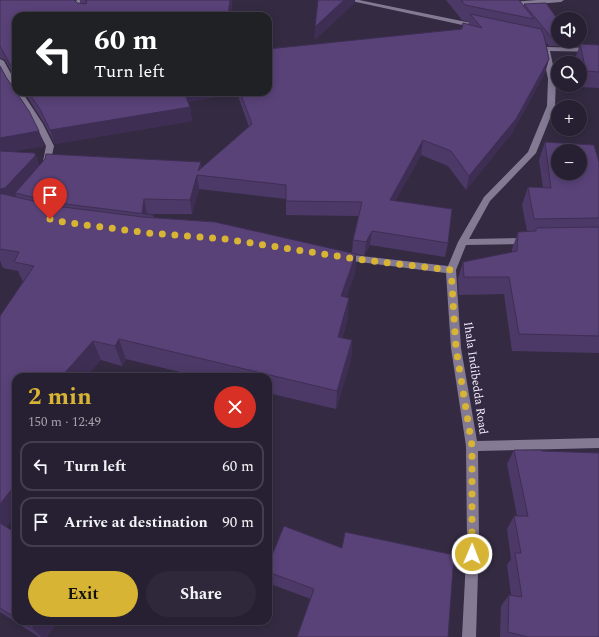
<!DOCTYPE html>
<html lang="en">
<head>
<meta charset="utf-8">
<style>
  body { margin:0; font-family:Spectral,serif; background:#2f283a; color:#f1f3f6; height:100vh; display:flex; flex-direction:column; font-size:15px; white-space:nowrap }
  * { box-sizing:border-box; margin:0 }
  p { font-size:13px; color:#a4a3ac }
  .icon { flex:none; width:22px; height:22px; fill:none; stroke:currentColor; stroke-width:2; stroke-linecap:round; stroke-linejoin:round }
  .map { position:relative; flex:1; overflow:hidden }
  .drawer { position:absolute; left:12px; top:373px; width:260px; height:252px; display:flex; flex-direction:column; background:#272032; border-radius:12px; box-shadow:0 2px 10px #0003,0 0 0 1px #433e4d }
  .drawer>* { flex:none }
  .guide { position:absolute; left:12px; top:12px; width:260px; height:84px; border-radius:12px; box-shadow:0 2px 10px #0003,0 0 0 1px #433e4d; background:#202124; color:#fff; overflow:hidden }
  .controls { position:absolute; left:551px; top:12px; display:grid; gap:8px }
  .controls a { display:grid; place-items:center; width:36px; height:36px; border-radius:50%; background:#272032; box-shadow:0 2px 10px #0003,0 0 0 1px #433e4d; font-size:20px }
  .pin { position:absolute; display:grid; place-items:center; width:34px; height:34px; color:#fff; margin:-41px -17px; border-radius:50% 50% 50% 0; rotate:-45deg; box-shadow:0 0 4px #0007 }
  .pin .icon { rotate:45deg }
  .me { position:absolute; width:44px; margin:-22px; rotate:1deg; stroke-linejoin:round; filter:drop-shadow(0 0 3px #0008) }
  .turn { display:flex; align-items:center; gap:14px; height:84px; padding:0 16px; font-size:18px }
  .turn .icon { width:52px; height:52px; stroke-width:2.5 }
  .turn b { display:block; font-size:28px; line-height:34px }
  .round { display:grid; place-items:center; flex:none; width:42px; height:42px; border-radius:21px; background:#2f283a }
  .summary { display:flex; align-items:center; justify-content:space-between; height:68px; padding:0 16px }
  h1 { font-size:24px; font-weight:700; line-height:30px; color:#d8b434 }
  .action { display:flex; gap:8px; margin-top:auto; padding:8px 16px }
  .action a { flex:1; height:46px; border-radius:24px; background:#d8b434; color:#111; font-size:16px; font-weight:700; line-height:46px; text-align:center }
  .action a+a { background:#2f283a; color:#f1f3f6 }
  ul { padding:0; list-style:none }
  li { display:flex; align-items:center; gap:12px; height:50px; margin:0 8px 6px; padding:0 8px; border:2px solid #433e4d; border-radius:12px }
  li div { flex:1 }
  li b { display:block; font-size:15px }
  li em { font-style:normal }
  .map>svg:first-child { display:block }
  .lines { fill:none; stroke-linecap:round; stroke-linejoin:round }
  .minor { fill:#847a94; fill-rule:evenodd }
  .wall { fill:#4d3967; fill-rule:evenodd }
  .shaded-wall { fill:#3e2e54 }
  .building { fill:#594278; stroke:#3e2e54; fill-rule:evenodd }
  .route { stroke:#d8b434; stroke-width:7; stroke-dasharray:0 12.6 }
  .labels { text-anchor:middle; stroke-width:4; stroke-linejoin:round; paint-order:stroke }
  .street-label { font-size:12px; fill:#f5efff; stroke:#342b42 }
</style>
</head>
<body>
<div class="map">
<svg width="599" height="637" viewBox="0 0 599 637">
  <rect width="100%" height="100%" fill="#342b42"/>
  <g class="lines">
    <!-- minor -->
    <g class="minor">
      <path d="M77,0H83L79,6L89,16C80,16 78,14 73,6Z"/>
      <path d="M347,0H359L481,25L484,27L481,29Z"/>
      <path d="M537,0H564L561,2L511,6L508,4L511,2Z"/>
      <path d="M545,47L599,48V52L550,51L556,79L555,106L536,153L490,201L469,239L527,238L532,241L527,244L466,245L456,270L461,348L477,441L599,438V448L478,451L479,540L476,637H462L467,540L466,446L451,348L446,273L344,260L339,257L344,254L448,266L458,242L484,197L528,152L547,106L548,79L542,49Z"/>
      <path d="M0,59L4,61L16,83V92H22L43,124L54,146L49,169H43L42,167L46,146L35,124L12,90L0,67Z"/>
    </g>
  </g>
  <!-- wall -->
  <g class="wall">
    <path d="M0,0H76L75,1L77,3H80V0H232L231,16H16V86L13,77V74L5,60L0,58Z"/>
    <path d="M446,0H518L524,6V4L558,20V41H563L561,46H549L546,42L549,59L545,73L512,133L466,190L448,166L421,155L395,201L448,243L445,257L370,245L364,256L356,254L355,274L346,297L348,318L342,338L352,340L351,360L336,409L268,393V377H201L126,359L122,366L101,360L16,377L6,527L16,533V621H58L47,637H39L0,612V316L23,282L18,271L3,268L0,261V66L44,146L7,152L35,153L39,165L201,168L249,127L237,93L188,102L190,107L192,121L55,144L44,123L24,92H268L461,30L463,23L468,25L469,22L462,20ZM199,189L286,199V215L359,216L353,240L352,253L154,218L153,215L147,214H192Z"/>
    <path d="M580,44L599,45V88L580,87V63H576L575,59Z"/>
    <path d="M545,142L599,162V353L512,351L504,294L459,295L458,279L463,262L512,252V249L518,232L527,231L522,205L528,187L543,188L539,160Z"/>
    <path d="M514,450L542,451L599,637H500L501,606L509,595H511L507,565L511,559L507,529L514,516H517L507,464Z"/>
    <path d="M342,548L454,555L311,599L268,583V565Z"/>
  </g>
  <!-- shaded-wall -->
  <g class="shaded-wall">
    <path d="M230,0H232L231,16H228Z"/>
    <path d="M344,0H355V3L314,41L315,27Z"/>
    <path d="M549,59L545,73L512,133L466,190L469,176Z"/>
    <path d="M184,92H237V93L185,103Z"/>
    <path d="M190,107L192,121L55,144L50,130Z"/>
    <path d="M39,131L44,146L0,153V138Z"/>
    <path d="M423,140L421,155L388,214L390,200Z"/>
    <path d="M35,153L40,167L15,193L16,196L11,202L0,205V189Z"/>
    <path d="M201,162L202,175L198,171Z"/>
    <path d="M197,175L199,189L192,214L190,200Z"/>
    <path d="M144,199L147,213V214L142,213Z"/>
    <path d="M372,231L370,245L364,256L366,242Z"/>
    <path d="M356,254L355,274L340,316L341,296Z"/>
    <path d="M349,298L348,318L336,356L338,337Z"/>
    <path d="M119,339L126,359L122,366L115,346Z"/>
    <path d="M352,340L351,360L336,409L337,391Z"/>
    <path d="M93,341L101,360L86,377H61Z"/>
    <path d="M16,484V515L2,533L0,530V504Z"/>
    <path d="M37,621H58L47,637H41L32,628Z"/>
  </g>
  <!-- building -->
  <g class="building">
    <path d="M0,0H74L77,3L86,4L87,1L85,0H230L228,16H16V77H13L12,68L0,46Z"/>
    <path d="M318,0H344L315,27Z"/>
    <path d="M461,0H519L534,19L465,5Z"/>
    <path d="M546,3L558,20V37H551L524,4Z"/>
    <path d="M470,14L541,29L544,36L549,59L516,119L469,176L451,151L423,140L390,200L452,209L448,243L372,231L366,242L353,240L362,202L286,201V185L197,175L190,200L144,199L142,213L153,215L58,203L15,193L45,159L46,154L201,162L198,171L252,124L240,92H268V49L462,29L463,23L482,28Z"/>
    <path d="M580,44L599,45V72L586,71Z"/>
    <path d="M0,66L6,77L29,111L39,131L0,138Z"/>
    <path d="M28,92H184L190,107L50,130L40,109Z"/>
    <path d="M545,142L594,145L599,162V218L534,219L528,187L551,188ZM558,151H580V173H558Z"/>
    <path d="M0,151L35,153V156L5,188L0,189Z"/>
    <path d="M0,194H3L55,206L143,217L215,222L356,254L341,296L349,298L338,337L352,340L337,391L119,339L115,346L93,341L61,377H16V428L14,430L16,431V484L0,504V316L34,266L14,262L19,252L0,249Z"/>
    <path d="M599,227V336L519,334L509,277H464L463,262L517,251L518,232L536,231V228Z"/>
    <path d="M514,450H541L542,451L599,453V637H528L508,632L509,595L522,597L515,553H521L514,516H528Z"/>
    <path d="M0,523L16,533V618L0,608Z"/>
    <path d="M284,526L342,548L345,532L454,555L448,637H297L314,589L268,572V565Z"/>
    <path d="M20,621H37L32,628Z"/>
  </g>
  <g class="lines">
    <!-- route -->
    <path class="route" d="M50,219L63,222L148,233L225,239L363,260L451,270L456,348L472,446V554"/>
  </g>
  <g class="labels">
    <!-- street labels -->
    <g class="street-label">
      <text transform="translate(476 378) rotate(82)" y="4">Ihala Indibedda Road</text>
    </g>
  </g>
</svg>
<div class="controls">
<a><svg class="icon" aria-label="sound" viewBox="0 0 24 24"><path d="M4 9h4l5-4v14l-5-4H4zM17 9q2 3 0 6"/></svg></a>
<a><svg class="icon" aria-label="search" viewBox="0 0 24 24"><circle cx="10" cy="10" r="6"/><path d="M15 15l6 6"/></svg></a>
<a>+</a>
<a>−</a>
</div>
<div class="pin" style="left:50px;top:219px;background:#d93025"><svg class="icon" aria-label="arrive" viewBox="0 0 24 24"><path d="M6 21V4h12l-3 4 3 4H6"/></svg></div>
<svg class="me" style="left:472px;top:554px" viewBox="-20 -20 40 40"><circle r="17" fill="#d8b434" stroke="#fff" stroke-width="3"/><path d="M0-11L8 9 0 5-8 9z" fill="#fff"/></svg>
<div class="guide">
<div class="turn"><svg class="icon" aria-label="left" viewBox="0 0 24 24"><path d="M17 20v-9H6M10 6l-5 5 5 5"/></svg><div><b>60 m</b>Turn left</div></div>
</div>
<section class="drawer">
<div class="summary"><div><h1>2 min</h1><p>150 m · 12:49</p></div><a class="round" style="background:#d93025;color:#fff"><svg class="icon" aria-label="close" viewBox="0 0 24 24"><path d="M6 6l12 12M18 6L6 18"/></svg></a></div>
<ul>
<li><svg class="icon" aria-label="left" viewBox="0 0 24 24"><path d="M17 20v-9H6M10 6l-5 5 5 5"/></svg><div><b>Turn left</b></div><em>60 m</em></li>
<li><svg class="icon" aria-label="arrive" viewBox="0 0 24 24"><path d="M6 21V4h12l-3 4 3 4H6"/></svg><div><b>Arrive at destination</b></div><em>90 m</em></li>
</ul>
<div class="action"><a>Exit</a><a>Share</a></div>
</section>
</div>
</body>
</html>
